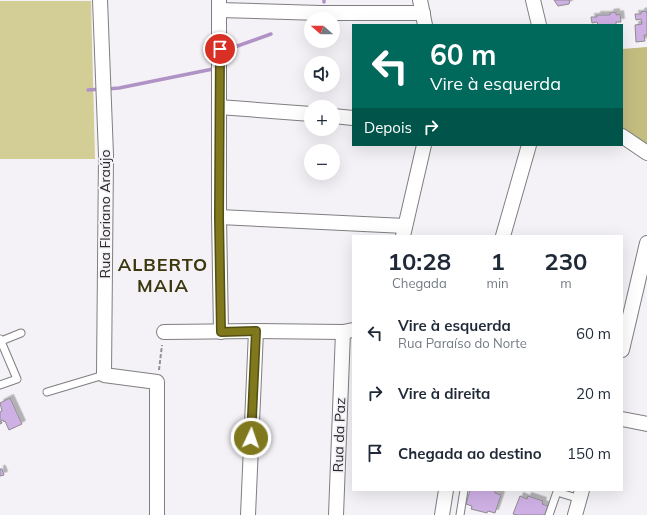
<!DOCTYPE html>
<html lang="pt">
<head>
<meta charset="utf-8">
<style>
  body { margin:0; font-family:Mulish,sans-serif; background:#f2f2f3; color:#1f2937; height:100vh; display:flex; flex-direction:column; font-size:15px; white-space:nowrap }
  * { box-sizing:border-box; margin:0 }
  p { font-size:13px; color:#747a83 }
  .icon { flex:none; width:22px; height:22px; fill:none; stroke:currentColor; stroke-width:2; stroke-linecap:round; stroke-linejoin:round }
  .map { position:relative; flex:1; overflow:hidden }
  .panel { position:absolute; left:352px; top:235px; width:271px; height:256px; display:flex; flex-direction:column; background:#fff; border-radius:0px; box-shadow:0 4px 16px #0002 }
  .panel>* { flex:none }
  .guide { position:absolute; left:352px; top:24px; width:271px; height:122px; border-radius:0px; box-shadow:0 4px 16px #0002; background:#00695c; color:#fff; overflow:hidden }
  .needle { width:26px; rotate:290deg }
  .fabs { position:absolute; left:304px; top:12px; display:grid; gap:8px }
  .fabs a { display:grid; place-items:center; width:36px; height:36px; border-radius:50%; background:#fff; box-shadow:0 4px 16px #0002; font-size:20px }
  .pin { position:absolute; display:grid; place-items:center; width:34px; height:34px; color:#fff; margin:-17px; border:2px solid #fff; border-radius:50%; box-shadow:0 1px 4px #0007 }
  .me { position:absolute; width:44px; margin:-22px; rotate:3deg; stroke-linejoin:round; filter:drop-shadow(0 0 3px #0008) }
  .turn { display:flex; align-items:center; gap:14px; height:84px; padding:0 12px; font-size:18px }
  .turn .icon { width:52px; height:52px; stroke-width:2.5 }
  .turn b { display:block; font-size:28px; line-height:34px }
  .then { display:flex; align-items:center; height:38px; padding:0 12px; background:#0003; gap:8px; font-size:15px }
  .eta { display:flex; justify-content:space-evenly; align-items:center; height:68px; text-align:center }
  .eta b { font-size:24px; font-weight:700; line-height:28px }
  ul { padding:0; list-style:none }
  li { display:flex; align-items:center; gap:12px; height:60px; padding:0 12px }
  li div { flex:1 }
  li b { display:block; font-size:15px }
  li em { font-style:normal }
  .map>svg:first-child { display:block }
  .green { fill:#d3ce96 }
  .forest { fill:#c3bd80 }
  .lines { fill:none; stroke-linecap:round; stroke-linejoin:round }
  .stream { stroke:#b092c6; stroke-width:3.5 }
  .building { fill:#cfb0e5; stroke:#8d8c8f; filter:url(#shadow) }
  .service-casing { stroke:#7f7e81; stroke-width:9 }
  .minor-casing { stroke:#7f7e81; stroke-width:16 }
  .path { stroke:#929093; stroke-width:2; stroke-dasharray:4 2; stroke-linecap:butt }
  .service { stroke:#fff; stroke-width:7 }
  .minor { stroke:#fff; stroke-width:14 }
  .route-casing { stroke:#534e12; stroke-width:10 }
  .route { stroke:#80781c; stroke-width:7 }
  .labels { text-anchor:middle; stroke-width:3.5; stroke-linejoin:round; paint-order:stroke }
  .street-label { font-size:14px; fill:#2b2a2b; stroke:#f4f2f6 }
  .district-label { font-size:18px; font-weight:bold; letter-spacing:1px; fill:#3c380e; stroke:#f4f2f6 }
</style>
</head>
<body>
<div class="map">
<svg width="647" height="515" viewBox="0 0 647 515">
  <defs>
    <filter id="shadow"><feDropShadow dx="3.5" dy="-3.5" stdDeviation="0" flood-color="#0004"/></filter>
  </defs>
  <rect width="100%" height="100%" fill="#f4f2f6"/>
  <!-- green -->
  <path class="green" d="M0,1H91L95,159H0Z"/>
  <!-- forest -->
  <path class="forest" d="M647,47V146L622,130V49Z"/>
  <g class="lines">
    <!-- stream -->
    <g class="stream">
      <path d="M324,2V0"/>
      <path d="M223,56L229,49L271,34"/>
      <path d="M107,89L119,88L213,69L214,67"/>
      <path d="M88,90L101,89"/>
    </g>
  </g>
  <!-- building -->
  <g class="building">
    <path d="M554,0H570L569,4L558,6Z"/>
    <path d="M645,11L647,13V35H644L645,41L636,42L635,25L642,24L641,19L636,20L635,14H641V12Z"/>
    <path d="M616,12V15L620,14L621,22H616V25H598L597,22L592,23L591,17H597V15H610V13Z"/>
    <path d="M10,398L22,424L9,430L5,421L4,422L3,420L1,421L2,423L0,424V412L2,411L0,403Z"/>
    <path d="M0,469H2L4,475L0,476Z"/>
    <path d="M470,490H492L495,491V493L501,495L495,513L488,511L487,513L471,509L472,506L466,504Z"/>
    <path d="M520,496L527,499L528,496L543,501L542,504L548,506L545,515H517L513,514Z"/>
  </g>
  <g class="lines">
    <defs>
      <g id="service">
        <path d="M0,339L17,379L0,385"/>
        <path d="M1,341L21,333"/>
        <path d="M47,392L104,375"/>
        <path d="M460,515L464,490"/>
        <path d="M549,515L557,492L580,499"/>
      </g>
      <g id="minor">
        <path d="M100,0L106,155L104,375L157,382V515"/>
        <path d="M219,0V217L221,332"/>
        <path d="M420,0L425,25"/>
        <path d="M533,0L539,25"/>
        <path d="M219,10L320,13H423"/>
        <path d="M219,107L311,114"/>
        <path d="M333,116L353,118"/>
        <path d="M622,136L647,153"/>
        <path d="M219,217L405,226"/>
        <path d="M403,236L424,145"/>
        <path d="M503,236L529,145"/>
        <path d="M164,332L256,331L343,332L353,330"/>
        <path d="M622,350L647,243"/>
        <path d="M622,419L647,424"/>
        <path d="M248,515L256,331"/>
        <path d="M336,515L343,332"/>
        <path d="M442,515L446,490"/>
        <path d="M575,515L582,490"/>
      </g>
    </defs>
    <!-- service casing -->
    <use href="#service" class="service-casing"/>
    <!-- minor casing -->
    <use href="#minor" class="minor-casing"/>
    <!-- path -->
    <path class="path" d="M159,370L162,345"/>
    <!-- service -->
    <use href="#service" class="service"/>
    <!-- minor -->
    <use href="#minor" class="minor"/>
  </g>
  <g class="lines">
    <defs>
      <path id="route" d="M220,49L219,217L221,332L256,331L251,438"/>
    </defs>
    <!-- route casing -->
    <use href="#route" class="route-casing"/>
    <!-- route -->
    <use href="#route" class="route"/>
  </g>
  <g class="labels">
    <!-- street labels -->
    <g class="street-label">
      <text transform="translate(105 214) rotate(-90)" y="5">Rua Floriano Araújo</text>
      <text transform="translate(339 435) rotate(-88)" y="5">Rua da Paz</text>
    </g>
    <!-- district labels -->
    <g class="district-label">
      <text x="163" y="271">ALBERTO<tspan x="163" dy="21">MAIA</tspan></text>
    </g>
  </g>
</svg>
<div class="fabs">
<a><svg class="needle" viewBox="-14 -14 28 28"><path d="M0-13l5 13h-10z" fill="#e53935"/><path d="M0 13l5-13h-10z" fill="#747a83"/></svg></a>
<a><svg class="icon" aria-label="sound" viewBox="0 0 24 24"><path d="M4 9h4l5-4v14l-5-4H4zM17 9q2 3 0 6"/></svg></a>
<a>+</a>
<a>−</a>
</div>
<div class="pin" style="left:220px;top:49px;background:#d93025"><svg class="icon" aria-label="arrive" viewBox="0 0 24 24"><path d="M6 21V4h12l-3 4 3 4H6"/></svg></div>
<svg class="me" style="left:251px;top:438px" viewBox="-20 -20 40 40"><circle r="17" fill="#80781c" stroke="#fff" stroke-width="3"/><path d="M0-11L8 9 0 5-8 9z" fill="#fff"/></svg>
<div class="guide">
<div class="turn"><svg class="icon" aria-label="left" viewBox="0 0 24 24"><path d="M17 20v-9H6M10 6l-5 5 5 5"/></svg><div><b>60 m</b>Vire à esquerda</div></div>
<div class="then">Depois<svg class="icon" aria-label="right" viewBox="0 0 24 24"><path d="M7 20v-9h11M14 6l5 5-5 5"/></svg></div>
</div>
<section class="panel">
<div class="eta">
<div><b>10:28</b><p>Chegada</p></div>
<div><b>1</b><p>min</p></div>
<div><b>230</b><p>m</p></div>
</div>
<ul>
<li><svg class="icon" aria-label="left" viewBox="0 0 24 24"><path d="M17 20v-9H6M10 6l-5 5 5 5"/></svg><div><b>Vire à esquerda</b><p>Rua Paraíso do Norte</p></div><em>60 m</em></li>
<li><svg class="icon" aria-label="right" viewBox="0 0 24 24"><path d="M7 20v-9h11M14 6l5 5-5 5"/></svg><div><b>Vire à direita</b></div><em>20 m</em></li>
<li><svg class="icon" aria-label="arrive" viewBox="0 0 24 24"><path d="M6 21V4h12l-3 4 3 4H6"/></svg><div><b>Chegada ao destino</b></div><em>150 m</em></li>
</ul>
</section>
</div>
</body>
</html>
